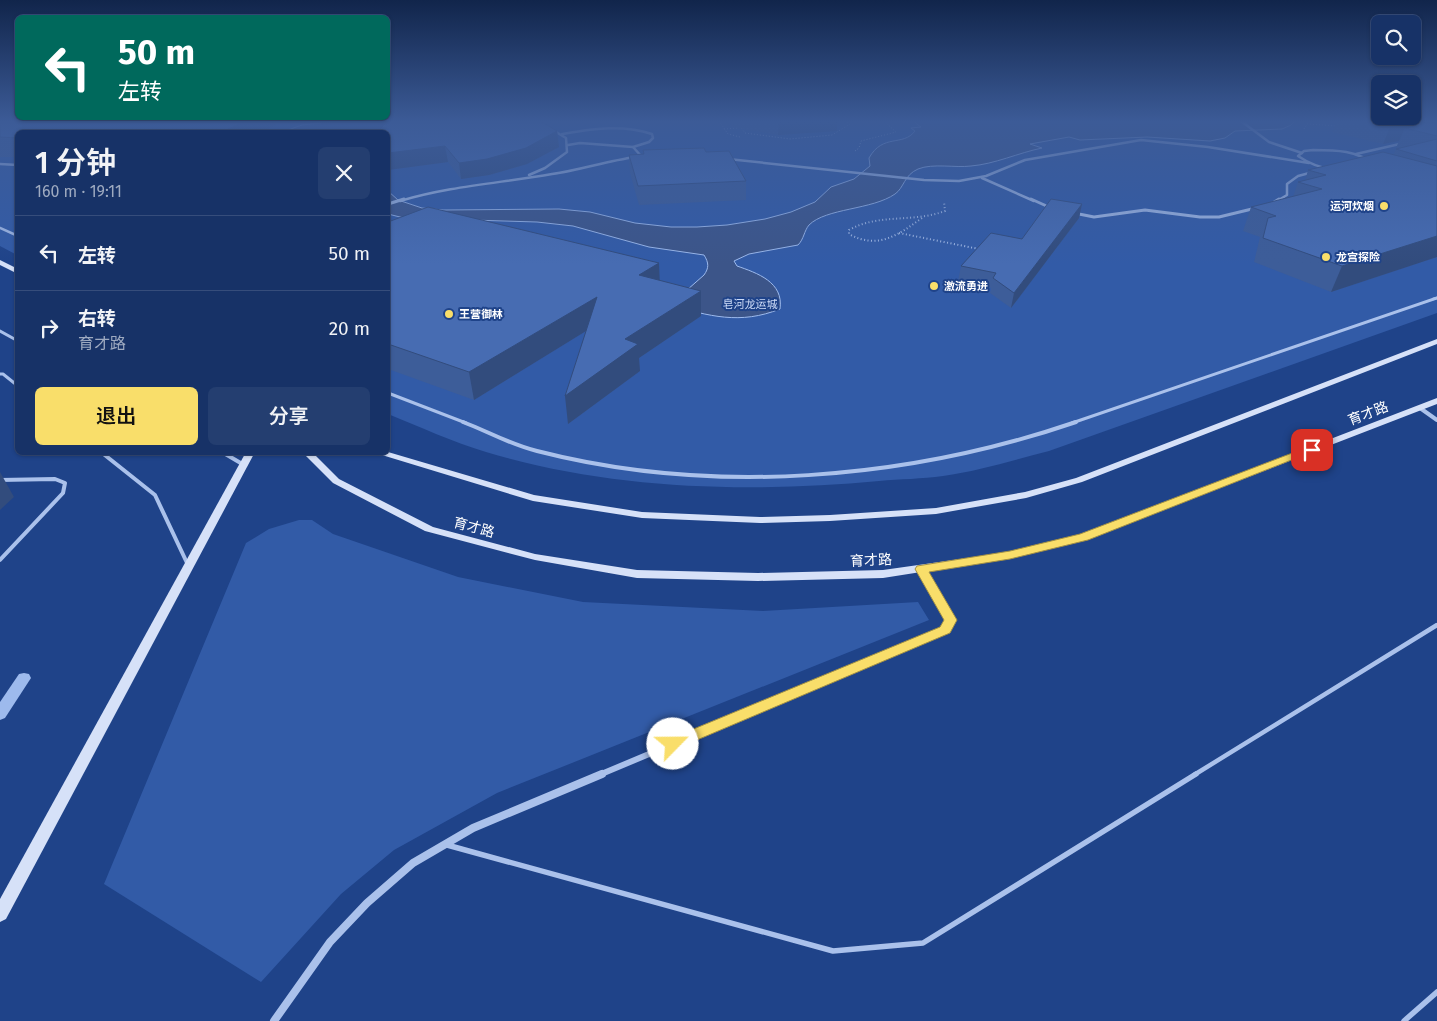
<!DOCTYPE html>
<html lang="zh">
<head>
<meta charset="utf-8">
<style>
  body { margin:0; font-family:"Fira Sans","Noto Sans SC",sans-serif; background:#243e70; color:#f1f3f6; height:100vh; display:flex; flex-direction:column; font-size:19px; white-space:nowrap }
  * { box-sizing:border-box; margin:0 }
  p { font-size:16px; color:#9eaac0 }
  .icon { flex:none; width:28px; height:28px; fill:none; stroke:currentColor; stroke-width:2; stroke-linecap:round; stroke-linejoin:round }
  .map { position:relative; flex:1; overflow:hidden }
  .side { position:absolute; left:15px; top:130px; width:375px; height:325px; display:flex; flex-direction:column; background:#173267; border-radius:8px; box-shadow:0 1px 4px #0004,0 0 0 1px #364d7b }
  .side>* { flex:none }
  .banner { position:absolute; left:15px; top:15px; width:375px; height:105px; border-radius:8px; box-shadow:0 1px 4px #0004,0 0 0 1px #364d7b; background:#00695c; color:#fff; overflow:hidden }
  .buttons { position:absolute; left:1371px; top:15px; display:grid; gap:10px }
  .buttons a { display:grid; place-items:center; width:50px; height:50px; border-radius:8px; background:#173267; box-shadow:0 1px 4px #0004,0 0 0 1px #364d7b; font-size:25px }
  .pin { position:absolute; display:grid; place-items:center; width:42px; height:42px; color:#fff; margin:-21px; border-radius:10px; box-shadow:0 2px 8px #0006 }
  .me { position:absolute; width:55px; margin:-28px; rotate:67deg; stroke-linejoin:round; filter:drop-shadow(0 0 4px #0008) }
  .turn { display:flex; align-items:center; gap:18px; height:105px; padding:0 20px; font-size:22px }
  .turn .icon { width:65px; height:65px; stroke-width:2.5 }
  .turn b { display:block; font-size:35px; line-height:42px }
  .round { display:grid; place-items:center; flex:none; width:52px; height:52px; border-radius:8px; background:#243e70 }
  .head { display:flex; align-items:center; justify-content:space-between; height:85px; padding:0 20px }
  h1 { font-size:30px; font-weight:600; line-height:38px }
  .button { display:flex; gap:10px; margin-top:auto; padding:10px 20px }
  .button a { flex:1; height:58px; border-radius:8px; background:#f9de6a; color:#111; font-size:20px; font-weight:600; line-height:58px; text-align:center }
  .button a+a { background:#243e70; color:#f1f3f6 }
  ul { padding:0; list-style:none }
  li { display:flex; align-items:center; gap:15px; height:75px; padding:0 20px; border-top:1px solid #364d7b }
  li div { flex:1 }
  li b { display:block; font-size:19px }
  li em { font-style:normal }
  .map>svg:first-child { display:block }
  .green { fill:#325ba7 }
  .water { fill:#3c5589; stroke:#9dbaed }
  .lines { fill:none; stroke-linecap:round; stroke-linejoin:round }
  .stream { fill:#9dbaed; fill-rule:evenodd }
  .path-far1 { stroke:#aac1eb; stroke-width:1; stroke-dasharray:1 2; stroke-linecap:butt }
  .path { stroke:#aac1eb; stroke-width:2; stroke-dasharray:1 2.5; stroke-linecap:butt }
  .lane-far4 { stroke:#aac1eb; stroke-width:2.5 }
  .lane-far3 { stroke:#aac1eb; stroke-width:3 }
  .lane-far2 { stroke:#aac1eb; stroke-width:4 }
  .lane-far1 { stroke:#aac1eb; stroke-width:4.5 }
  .lane { stroke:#aac1eb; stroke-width:5.5 }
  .street-far5 { stroke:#aac1eb; stroke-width:2.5 }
  .street-far4 { stroke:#aac1eb; stroke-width:3 }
  .street-far3 { stroke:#aac1eb; stroke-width:4 }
  .street-far2 { stroke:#aac1eb; stroke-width:5 }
  .street-far1 { stroke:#aac1eb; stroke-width:6 }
  .street { stroke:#aac1eb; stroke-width:8 }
  .secondary { fill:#d6e1f8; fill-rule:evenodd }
  .wall { fill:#3d5d99 }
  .shaded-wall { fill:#324c7d }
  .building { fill:#476cb2; stroke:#324c7d }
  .route { fill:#f9de6a; stroke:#a29045 }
  .poi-dot { fill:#f9de6a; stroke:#1f4389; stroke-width:2 }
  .labels { text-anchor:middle; stroke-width:4; stroke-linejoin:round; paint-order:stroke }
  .far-poi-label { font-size:11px; font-weight:bold; fill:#fff; stroke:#1f4389; text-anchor:start }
  .far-park-label { font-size:11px; fill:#cfddf8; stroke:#1f4389 }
  .street-label { font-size:14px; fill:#fff; stroke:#1f4389 }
</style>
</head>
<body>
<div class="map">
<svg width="1437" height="1021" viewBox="0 0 1437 1021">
  <rect width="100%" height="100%" fill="#1f4389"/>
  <!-- green -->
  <g class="green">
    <path d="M1437,121V313L1049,451C1014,460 979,471 943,476C922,479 900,479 879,481C749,493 612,490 486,452C453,442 420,427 388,414V132H18L17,255L0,246V122Z"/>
    <path d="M299,520H312L333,534L458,577L583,602L763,611L918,602L929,620L497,793L394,850L341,894L261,982L104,884L246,543L269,529Z"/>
  </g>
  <!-- water -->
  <g class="water">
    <path d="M338,121H425L388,132L285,131L302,125Z"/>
    <path d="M913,121H1294L1291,125L1282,129L1235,131L1225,138L1210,141L1147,137L1080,140L1069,137L1030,144L1042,148C1018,153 995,164 971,166C955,168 933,163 918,169C904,175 904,188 895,194C872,210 826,208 809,225C804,231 804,239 798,245L749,254L734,261L737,266C757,273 784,282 780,309C740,325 709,316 670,305L704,275C709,268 709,263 704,255L649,247L573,226L537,222L404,218L388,214V191L398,200L422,208L443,210L559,209L590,212L635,223L671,227H697L727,225L765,219L791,212L815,202L831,187L854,179L870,166L869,158C883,133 903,147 915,131L911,128L921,127Z"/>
  </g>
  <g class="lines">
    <!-- stream -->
    <path class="stream" d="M24,673L29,674L31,678L5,718L0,720V702L19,674Z"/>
    <!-- path-far1 -->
    <g class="path-far1">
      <path d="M719,121L728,134L740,137"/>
      <path d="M736,121L745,133L790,139L832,135L850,124L845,121"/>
      <path d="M1307,124L1338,126"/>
      <path d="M724,129L738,128"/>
      <path d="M1304,129L1309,121"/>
      <path d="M855,151L859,148L861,141L896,132L884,121"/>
    </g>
    <!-- path -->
    <g class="path">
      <path d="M922,218C898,235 878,250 849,234V230C879,213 913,223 945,211L944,202"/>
      <path d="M899,233L979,249"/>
    </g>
    <!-- lane-far4 -->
    <g class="lane-far4">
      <path d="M0,228L18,236"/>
      <path d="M1433,299L1437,298"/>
    </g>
    <!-- lane-far3 -->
    <g class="lane-far3">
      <path d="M0,331L18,341"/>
      <path d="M0,374H3L18,386"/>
      <path d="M388,393L466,423"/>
      <path d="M1072,423L1437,298"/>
    </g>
    <!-- lane-far2 -->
    <g class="lane-far2">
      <path d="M463,422C487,431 511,445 537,451C712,496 906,480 1076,422"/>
      <path d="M101,452L155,495L188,565"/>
      <path d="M222,452L244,465"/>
      <path d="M0,480L55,479L65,483L63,493L0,560"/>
    </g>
    <!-- lane-far1 -->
    <path class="lane-far1" d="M1194,775L1437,625"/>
    <!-- lane -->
    <g class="lane">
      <path d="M447,845L833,951L923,943L1196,774"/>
      <path d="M1404,1021L1437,992"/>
    </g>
    <!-- street-far5 -->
    <g class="street-far5">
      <path d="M1241,121L1269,142L1302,153"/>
      <path d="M562,134C593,129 622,124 652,134L653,138L649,142L633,147L642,157"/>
      <path d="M568,145L580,143L633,147"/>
      <path d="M1313,150C1334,150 1360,150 1375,166C1353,177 1318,170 1298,156L1304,151Z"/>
      <path d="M1356,154L1404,143"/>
      <path d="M728,159L924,180L959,181L986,176L1025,160L1141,140L1208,147L1309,163"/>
      <path d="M0,164L18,165"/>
      <path d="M529,175L545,168L567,152L566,138L551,129"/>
      <path d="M982,178L1034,201"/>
      <path d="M400,201C450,186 501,183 552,174C580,170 607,161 635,157"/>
      <path d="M1277,201L1287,195V184L1298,176L1313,172"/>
    </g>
    <!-- street-far4 -->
    <g class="street-far4">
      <path d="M1031,199L1051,208"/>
      <path d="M388,204L404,199"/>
      <path d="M1271,204L1279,199"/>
      <path d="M1074,213L1094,217L1145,210L1200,217H1219L1256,208"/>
    </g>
    <!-- street-far3 -->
    <path class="street-far3" d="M1420,408L1437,420"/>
    <!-- street-far2 -->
    <path class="street-far2" d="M921,569L927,579"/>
    <!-- street-far1 -->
    <path class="street-far1" d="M599,775L945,630L951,620L926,578"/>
    <!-- street -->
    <path class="street" d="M274,1021L330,942L367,903L413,863L473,828L602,774"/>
    <!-- secondary -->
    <g class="secondary">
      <path d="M0,260L18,269V274L0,265Z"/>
      <path d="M1437,339V344L1082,482L1026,498L936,514L830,521L760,523L642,518L533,501L372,452H388L534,495L642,512L760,517L830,515L936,508L1025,492L1076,478Z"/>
      <path d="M1437,398V404L1088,539L1010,558L883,578L758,581L637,578L535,560L425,531L333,483L302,452H312L339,479L433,527L535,554L637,570L758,573L883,570L1010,552L1081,535Z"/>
      <path d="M246,452H255L6,919L0,922V899Z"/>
    </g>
  </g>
  <!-- wall -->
  <g class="wall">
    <path d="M0,122H281L262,132H18V157H0Z"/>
    <path d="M732,122H837V131L778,135L732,127Z"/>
    <path d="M1336,122H1437V257L1331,292L1254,262L1260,237L1243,231L1251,207L1293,197L1298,182L1305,181L1308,170L1393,155L1396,149H1399L1396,148L1399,141L1383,144L1332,132Z"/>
    <path d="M557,131L559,147L527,164L489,175L461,179L448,162L388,170V132Z"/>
    <path d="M643,150L706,152L746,181V200L639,205L630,173L629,155L643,154Z"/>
    <path d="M1082,204L1079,218L1011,308L990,293L991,288L958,281L961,266L1022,239Z"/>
    <path d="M388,222L660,280L701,316L639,358L640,371L568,424L586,331L474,400L388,369Z"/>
  </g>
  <!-- shaded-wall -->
  <g class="shaded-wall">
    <path d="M243,122H281L262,132H222Z"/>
    <path d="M779,122H837V131L778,135Z"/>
    <path d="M1407,122H1437V133L1405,128L1399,141L1383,144L1391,125Z"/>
    <path d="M557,131L559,147L527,164L489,175L461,179L459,163Z"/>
    <path d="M445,146L448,162L388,170V153Z"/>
    <path d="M1082,204L1079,218L1011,308L1014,293Z"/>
    <path d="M1437,236V257L1331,292L1342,266Z"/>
    <path d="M659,263L660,287L639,275Z"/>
    <path d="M701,291V316L639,358L640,371L568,424L565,396L625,339Z"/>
    <path d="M597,297L599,323L474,400L469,372Z"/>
    <path d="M0,472L14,497L0,510Z"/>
  </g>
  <!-- building -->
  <g class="building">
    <path d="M0,122H243L222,132H18V138L0,137Z"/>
    <path d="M387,122H542L557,131L526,148L487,159L459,163L445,146L388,153V132H377Z"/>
    <path d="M1378,122H1407L1391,125Z"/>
    <path d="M1430,122L1437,124V136L1405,128Z"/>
    <path d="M1437,139V161L1396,149Z"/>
    <path d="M704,148L706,152L729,151L746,181L638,186L629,155L644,154L643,150Z"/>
    <path d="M1383,152L1437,166V236L1342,266L1263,238L1268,218L1276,216L1251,207L1322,189L1298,182L1326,175L1308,170Z"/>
    <path d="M1051,199L1082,204L1014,293L993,278L996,273L961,266L991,233L1022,239Z"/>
    <path d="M428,207L659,263L639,275L701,291L625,339L638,344L565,396L597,297L469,372L388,344V222Z"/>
  </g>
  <!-- sky -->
  <linearGradient id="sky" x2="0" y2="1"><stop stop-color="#11254b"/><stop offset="0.46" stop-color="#3c5b97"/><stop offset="1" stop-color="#3c5b97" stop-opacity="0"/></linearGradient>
  <rect width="1437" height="264" fill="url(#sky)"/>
  <!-- route -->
  <path class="route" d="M1308,447H1312L1317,450L1088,540L1010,559L929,572L957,620L950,633L678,748L673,750L667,748L665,744L667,740L940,627L944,620L915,569L917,566L1010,551L1080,534Z"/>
  <!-- markers -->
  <g class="poi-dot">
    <circle cx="1384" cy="206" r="5"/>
    <circle cx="1326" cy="257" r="5"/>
    <circle cx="934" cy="286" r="5"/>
    <circle cx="449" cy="314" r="5"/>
  </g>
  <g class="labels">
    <!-- far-poi labels -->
    <g class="far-poi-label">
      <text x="1374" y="210" text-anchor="end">运河炊烟</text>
      <text x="1336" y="261">龙宫探险</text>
      <text x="944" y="290">激流勇进</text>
      <text x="459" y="318">王营御林</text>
    </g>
    <!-- far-park labels -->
    <g class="far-park-label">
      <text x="750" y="308">皂河龙运城</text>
    </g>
    <!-- street labels -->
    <g class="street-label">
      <text transform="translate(1368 413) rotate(-21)" y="5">育才路</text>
      <text transform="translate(474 527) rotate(15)" y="5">育才路</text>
      <text transform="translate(871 560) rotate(-3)" y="5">育才路</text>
    </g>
  </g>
</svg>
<div class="buttons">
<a><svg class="icon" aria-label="search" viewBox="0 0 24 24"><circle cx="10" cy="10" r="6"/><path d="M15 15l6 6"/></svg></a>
<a><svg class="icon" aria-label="layers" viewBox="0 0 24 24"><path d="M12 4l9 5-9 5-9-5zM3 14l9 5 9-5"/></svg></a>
</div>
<div class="pin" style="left:1312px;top:450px;background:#d93025"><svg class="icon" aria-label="arrive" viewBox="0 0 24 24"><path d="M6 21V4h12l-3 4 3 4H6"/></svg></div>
<svg class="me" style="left:673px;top:744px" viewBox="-20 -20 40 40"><circle r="19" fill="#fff"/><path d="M0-13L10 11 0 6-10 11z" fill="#f9de6a"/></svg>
<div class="banner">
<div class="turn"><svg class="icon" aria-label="left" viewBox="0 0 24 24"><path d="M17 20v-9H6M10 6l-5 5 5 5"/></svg><div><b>50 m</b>左转</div></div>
</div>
<section class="side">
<div class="head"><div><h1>1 分钟</h1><p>160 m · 19:11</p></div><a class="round"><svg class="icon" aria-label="close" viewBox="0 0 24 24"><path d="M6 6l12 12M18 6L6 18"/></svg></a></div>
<ul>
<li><svg class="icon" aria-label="left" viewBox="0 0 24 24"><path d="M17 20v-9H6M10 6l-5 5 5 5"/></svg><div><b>左转</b></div><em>50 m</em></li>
<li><svg class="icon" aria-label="right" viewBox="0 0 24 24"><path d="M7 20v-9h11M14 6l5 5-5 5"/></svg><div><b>右转</b><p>育才路</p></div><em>20 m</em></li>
</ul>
<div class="button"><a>退出</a><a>分享</a></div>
</section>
</div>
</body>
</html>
